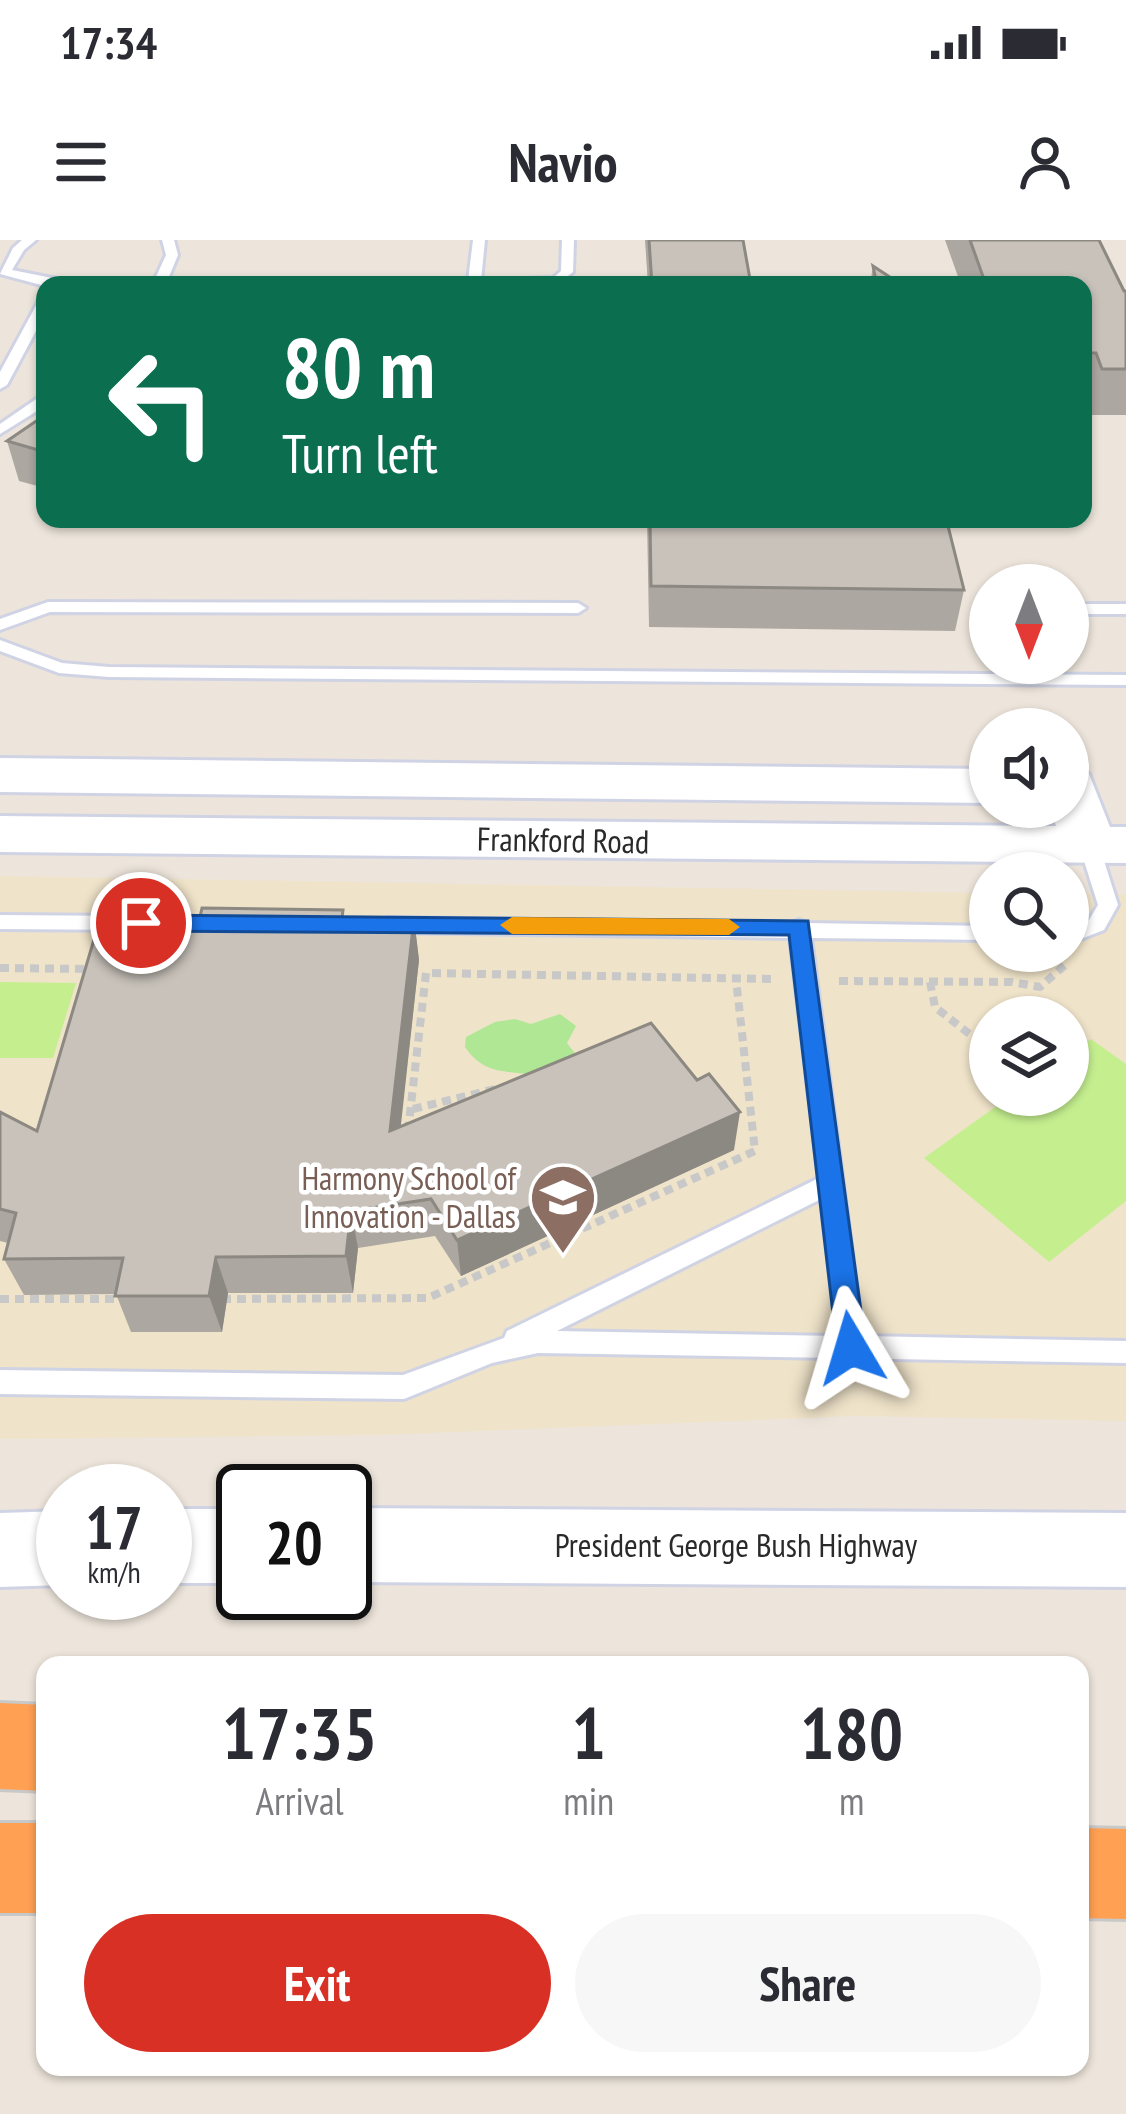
<!DOCTYPE html>
<html lang="en">
<head>
<meta charset="utf-8">
<style>
  body { margin:0; font-family:"PT Sans Narrow",sans-serif; background:#f7f7f7; color:#2b2b33; height:100vh; display:flex; flex-direction:column; font-size:45px; white-space:nowrap }
  * { box-sizing:border-box; margin:0 }
  p { font-size:39px; color:#7c7c81 }
  .icon { flex:none; width:66px; height:66px; fill:none; stroke:currentColor; stroke-width:2; stroke-linecap:round; stroke-linejoin:round }
  .map { position:relative; flex:1; overflow:hidden }
  .side { position:absolute; left:36px; top:1416px; width:1053px; height:420px; display:flex; flex-direction:column; background:#fff; border-radius:24px; box-shadow:0 3px 9px #0004 }
  .side>* { flex:none }
  .top-card { position:absolute; left:36px; top:36px; width:1056px; height:252px; border-radius:24px; box-shadow:0 3px 9px #0004; background:#0b6e4f; color:#fff; overflow:hidden }
  .needle { width:78px; rotate:180deg }
  .fabs { position:absolute; left:969px; top:324px; display:grid; gap:24px }
  .fabs a { display:grid; place-items:center; width:120px; height:120px; border-radius:50%; background:#fff; box-shadow:0 3px 9px #0004; font-size:60px }
  .speed { position:absolute; left:36px; top:1224px; display:flex; gap:24px; font-size:60px; font-weight:700; text-align:center }
  .speed>* { display:grid; place-content:center; width:156px; height:156px; border-radius:50%; background:#fff; box-shadow:0 3px 9px #0004; line-height:1 }
  .speed small { font-size:30px; font-weight:400 }
  .speed .limit { border:6px solid #111; border-radius:18px; background:#fff; color:#111 }
  .pin { position:absolute; display:grid; place-items:center; width:102px; height:102px; color:#fff; margin:-51px; border:6px solid #fff; border-radius:50%; box-shadow:0 3px 12px #0007 }
  .me { position:absolute; width:132px; margin:-66px; rotate:353deg; stroke-linejoin:round; filter:drop-shadow(0 0 9px #0008) }
  .turn { display:flex; align-items:center; gap:42px; height:252px; padding:0 48px; font-size:54px }
  .turn .icon { width:156px; height:156px; stroke-width:2.5 }
  .turn b { display:block; font-size:84px; line-height:102px }
  .eta { display:flex; justify-content:space-evenly; align-items:center; height:204px; text-align:center }
  .eta b { font-size:72px; font-weight:700; line-height:84px }
  .button { display:flex; gap:24px; margin-top:auto; padding:24px 48px }
  .button a { flex:1; height:138px; border-radius:72px; background:#d93025; color:#fff; font-size:48px; font-weight:700; line-height:138px; text-align:center }
  .button a+a { background:#f7f7f7; color:#2b2b33 }
  .status { display:flex; justify-content:space-between; align-items:center; height:84px; padding:0 60px; background:#fff; direction:ltr }
  .status svg { height:33px; fill:currentColor }
  header { display:flex; justify-content:space-between; align-items:center; height:156px; padding:0 48px; background:#fff; font-size:54px; font-weight:700 }
  .map>svg:first-child { display:block }
  .education { fill:#efe3c9; fill-rule:evenodd }
  .green { fill:#afe794 }
  .pitch { fill:#c5ef8f }
  .lines { fill:none; stroke-linecap:round; stroke-linejoin:round }
  .service-casing { stroke:#d0d3e4; stroke-width:6 }
  .secondary-casing { stroke:#d0d3e4; stroke-width:6 }
  .motorway-casing { stroke:#c8c8c8; stroke-width:6 }
  .path { stroke:#c8c8c8; stroke-width:8; stroke-dasharray:9 6; stroke-linecap:butt }
  .service { fill:#fff; fill-rule:evenodd }
  .secondary { fill:#fff; fill-rule:evenodd }
  .motorway { fill:#ffa053; fill-rule:evenodd }
  .wall { fill:#aca7a0 }
  .shaded-wall { fill:#8c8882 }
  .building { fill:#c8c2ba; stroke:#8c8882; stroke-width:3 }
  .route { fill:#1a73e8; stroke:#114b97; stroke-width:3 }
  .slow { fill:#f59e0b }
  .labels { text-anchor:middle; stroke-width:9; stroke-linejoin:round; paint-order:stroke }
  .street-label { font-size:33px; fill:#2a2a2a; stroke:#fff }
  .education-label { font-size:33px; fill:#785e54; stroke:#fff; text-anchor:end }
</style>
</head>
<body>
<div class="status"><b>17:34</b><svg viewBox="0 0 49 12"><path d="M0 12V9h3v3zM5 12V6h3v6zM10 12V3h3v9zM15 12V0h3v12zM26 1h20v11H26zM47 4h2v5h-2z"/></svg></div>
<header><svg class="icon" aria-label="menu" viewBox="0 0 24 24"><path d="M4 6h16M4 12h16M4 18h16"/></svg>Navio<svg class="icon" aria-label="person" viewBox="0 0 24 24"><circle cx="12" cy="8" r="4"/><path d="M4 21q1-7 8-7t8 7"/></svg></header>
<div class="map">
<svg width="1126" height="1874" viewBox="0 0 1126 1874">
  <rect width="100%" height="100%" fill="#ede5db"/>
  <!-- education -->
  <path class="education" d="M0,636L990,653V711H1068V654H1126V1181L856,1176L379,1195L0,1199ZM990,777H1068V855H990Z"/>
  <!-- green -->
  <path class="green" d="M560,774L576,786L567,803L581,821L550,839C516,827 488,841 465,807L466,797L495,782L515,779L531,784Z"/>
  <!-- pitch -->
  <g class="pitch">
    <path d="M0,742L76,743L53,818H0Z"/>
    <path d="M1091,799L1126,824V961L1049,1022L924,918L1012,855H1068V815Z"/>
  </g>
  <g class="lines">
    <defs>
      <g id="service">
        <path d="M22,0H36L24,10L12,30L62,40L155,39L166,15L162,0H174L178,15L168,39L468,41L473,0H485L481,41L553,38L561,31L562,0H574L573,32L556,45L45,46L0,34L13,8Z"/>
        <path d="M45,58V74L7,145L0,149V132L38,62Z"/>
        <path d="M45,153V166L0,194V184Z"/>
        <path d="M48,362L578,363L586,368L578,373L50,372L0,390V379Z"/>
        <rect x="1068" y="364" width="58" height="10"/>
        <path d="M0,400L62,423L109,427L1126,435V445L109,437L59,433L0,411Z"/>
        <path d="M1089,598L1099,605L1118,665L1104,690L1068,704V689L1089,680L1098,665L1079,605Z"/>
        <path d="M0,675L130,676L140,683L130,690L0,689Z"/>
        <path d="M387,678L791,683L799,680L807,683L990,686V700L811,698L863,1096L1126,1101V1123L538,1113L492,1123L404,1159L0,1154V1130L403,1135L504,1098L507,1091L819,938L790,698L387,692L377,685ZM821,959L837,1096L557,1091Z"/>
      </g>
      <g id="secondary">
        <path d="M0,518L990,529V563L0,552Z"/>
        <path d="M1070,529L1089,534L1110,587H1126V623L0,612V576L1056,586L1050,567H1068Z"/>
        <path d="M345,1268L1126,1273V1347L345,1342Z"/>
        <rect x="165" y="1269" width="78" height="74"/>
        <path d="M63,1271V1345L0,1347V1273Z"/>
      </g>
      <g id="motorway">
        <path d="M0,1463L45,1465V1551L0,1549Z"/>
        <rect x="0" y="1583" width="45" height="90"/>
        <path d="M1080,1588L1126,1589V1679L1080,1678Z"/>
      </g>
    </defs>
    <!-- service casing -->
    <use href="#service" class="service-casing"/>
    <!-- secondary casing -->
    <use href="#secondary" class="secondary-casing"/>
    <!-- motorway casing -->
    <use href="#motorway" class="motorway-casing"/>
    <!-- path -->
    <g class="path">
      <path d="M0,728L94,729"/>
      <path d="M839,741L1012,742L1040,747L1065,725"/>
      <path d="M930,742L935,767L990,810"/>
      <path d="M413,869L499,848"/>
      <path d="M408,891L426,733L773,739"/>
      <path d="M0,1059H123"/>
      <path d="M222,1059L428,1058L755,911L736,739"/>
    </g>
    <!-- service -->
    <use href="#service" class="service"/>
    <!-- secondary -->
    <use href="#secondary" class="secondary"/>
    <!-- motorway -->
    <use href="#motorway" class="motorway"/>
  </g>
  <!-- wall -->
  <g class="wall">
    <path d="M645,0H743L751,45H648Z"/>
    <path d="M945,0H1099L1124,51H1126V175H1089L1083,159V45H961Z"/>
    <path d="M873,26L902,45H870Z"/>
    <path d="M45,175V248L19,241L7,201Z"/>
    <path d="M647,279H933L964,350L955,391L649,387Z"/>
    <path d="M344,678L414,679L419,720L400,887L734,910L461,1036L435,996L358,1008L353,1053H228L222,1092H131L116,1054L24,1055L4,1019L8,1003L0,1001V872L37,891Z"/>
  </g>
  <!-- shaded-wall -->
  <g class="shaded-wall">
    <path d="M414,679L419,720L396,930L390,891Z"/>
    <path d="M740,872L734,910L461,1036L457,1000Z"/>
    <path d="M351,971L358,1008L353,1053L346,1016Z"/>
    <path d="M216,1017L228,1053L222,1092L209,1056Z"/>
  </g>
  <!-- building -->
  <g class="building">
    <path d="M649,0H743L751,45H652Z"/>
    <path d="M970,0H1099L1124,51H1126V129H1102L1096,113H1083V45H986Z"/>
    <path d="M873,26L902,45H877Z"/>
    <path d="M45,175V212L7,201Z"/>
    <path d="M650,279H933L935,286H948L964,350L651,346Z"/>
    <path d="M202,668L343,670L342,678L414,679L390,891L651,783L697,840L709,834L740,872L457,1000L431,959L351,971L346,1016L216,1017L209,1056H115L123,1018L4,1019L16,973L0,969V872L37,891L101,676L200,677Z"/>
  </g>
  <!-- route -->
  <path class="route" d="M141,675L808,681L866,1108L862,1117L851,1121L841,1117L837,1108L789,695L141,691L129,683Z"/>
  <!-- slow -->
  <path class="slow" d="M512,677L729,679L740,687L729,695L512,694L500,685Z"/>
  <!-- icons -->
  <defs>
    <symbol id="school-pin" viewBox="-11 -11 22 30"><path d="M0 17L-7.5 6A9.5 9.5 0 1 1 7.5 6Z" fill="#8d6e63" stroke="#fff"/><path d="M0-5L7-2L0 1L-7-2ZM-4 1L0 2.5L4 1V4Q0 6-4 4Z" fill="#fff"/></symbol>
  </defs>
  <g fill-rule="evenodd">
    <use href="#school-pin" x="525" y="919" width="76" height="104"/>
  </g>
  <g class="labels">
    <!-- street labels -->
    <g class="street-label">
      <text transform="translate(563 600) rotate(1)" y="12">Frankford Road</text>
      <text x="736" y="1317">President George Bush Highway</text>
    </g>
    <!-- education labels -->
    <g class="education-label">
      <text x="516" y="950">Harmony School of<tspan x="516" dy="38">Innovation - Dallas</tspan></text>
    </g>
  </g>
</svg>
<div class="fabs">
<a><svg class="needle" viewBox="-14 -14 28 28"><path d="M0-13l5 13h-10z" fill="#e53935"/><path d="M0 13l5-13h-10z" fill="#7c7c81"/></svg></a>
<a><svg class="icon" aria-label="sound" viewBox="0 0 24 24"><path d="M4 9h4l5-4v14l-5-4H4zM17 9q2 3 0 6"/></svg></a>
<a><svg class="icon" aria-label="search" viewBox="0 0 24 24"><circle cx="10" cy="10" r="6"/><path d="M15 15l6 6"/></svg></a>
<a><svg class="icon" aria-label="layers" viewBox="0 0 24 24"><path d="M12 4l9 5-9 5-9-5zM3 14l9 5 9-5"/></svg></a>
</div>
<div class="speed"><div>17<small>km/h</small></div><div class="limit">20</div></div>
<div class="pin" style="left:141px;top:683px;background:#d93025"><svg class="icon" aria-label="arrive" viewBox="0 0 24 24"><path d="M6 21V4h12l-3 4 3 4H6"/></svg></div>
<svg class="me" style="left:851px;top:1108px" viewBox="-20 -20 40 40"><path d="M0-17L14 15 0 8-14 15z" fill="#1a73e8" stroke="#fff" stroke-width="4"/></svg>
<div class="top-card">
<div class="turn"><svg class="icon" aria-label="left" viewBox="0 0 24 24"><path d="M17 20v-9H6M10 6l-5 5 5 5"/></svg><div><b>80 m</b>Turn left</div></div>
</div>
<section class="side">
<div class="eta">
<div><b>17:35</b><p>Arrival</p></div>
<div><b>1</b><p>min</p></div>
<div><b>180</b><p>m</p></div>
</div>
<div class="button"><a>Exit</a><a>Share</a></div>
</section>
</div>
</body>
</html>
